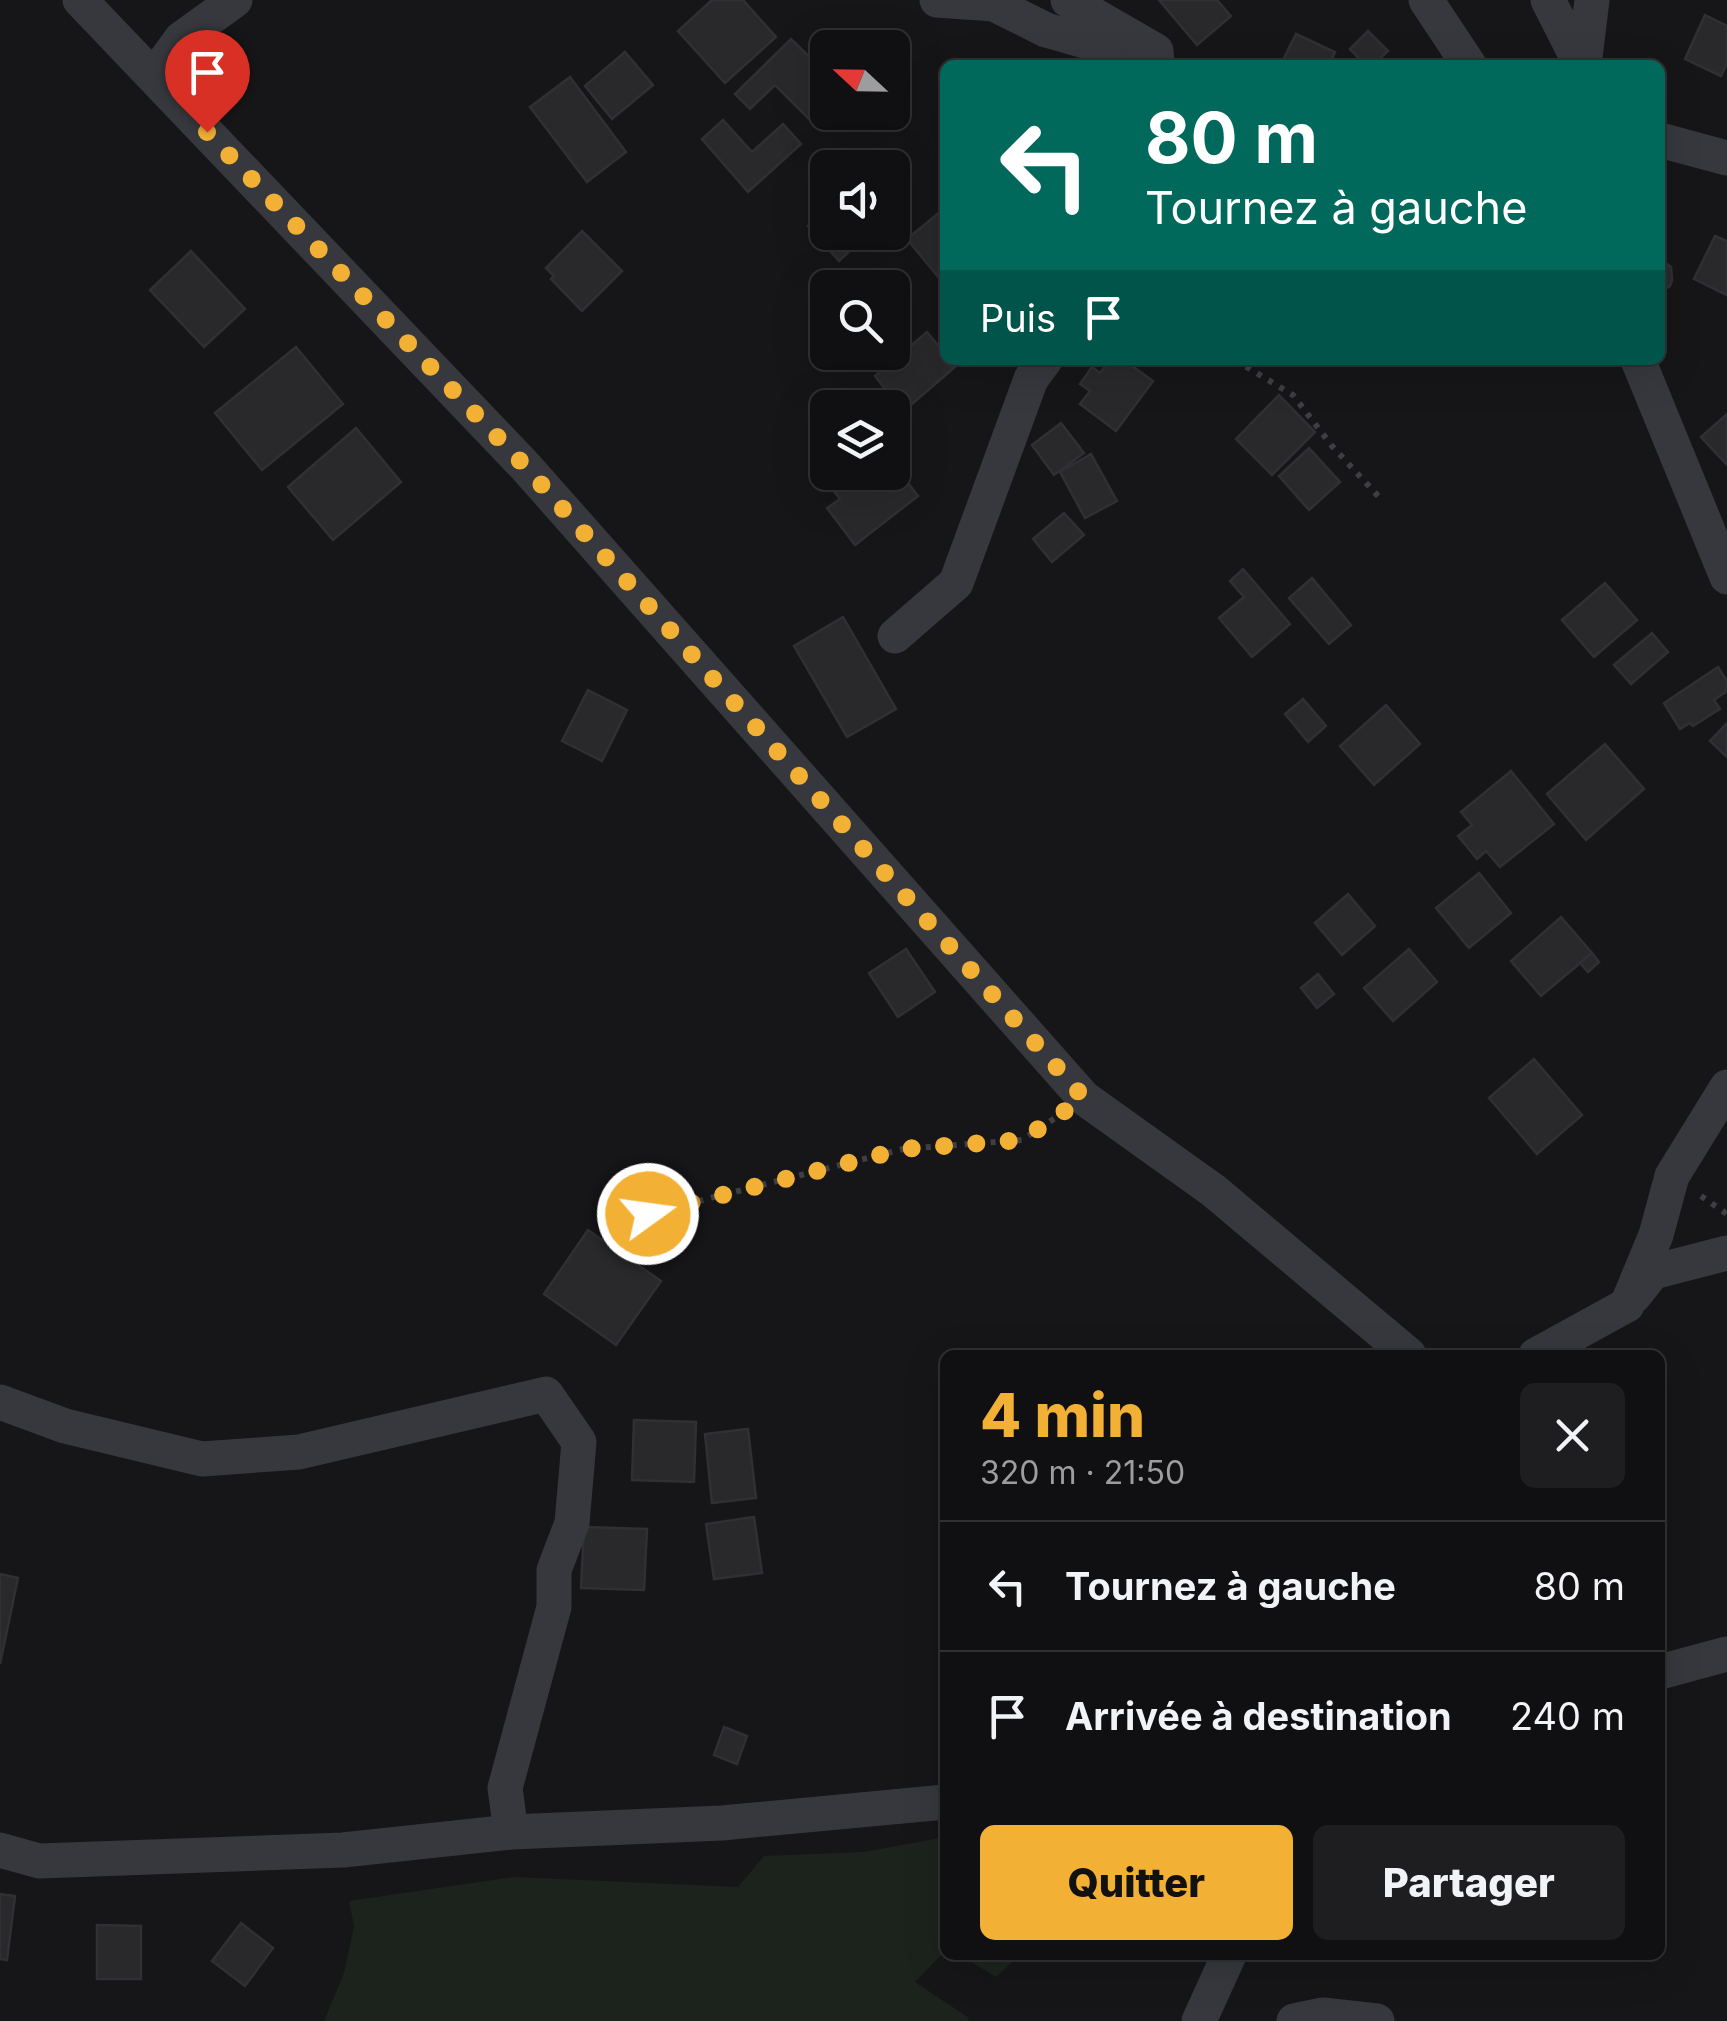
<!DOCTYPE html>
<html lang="fr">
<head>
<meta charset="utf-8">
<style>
  body { margin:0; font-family:Inter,sans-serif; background:#1e1e20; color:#f1f3f6; height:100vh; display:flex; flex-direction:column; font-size:38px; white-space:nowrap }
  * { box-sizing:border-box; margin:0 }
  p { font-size:32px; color:#9c9d9f }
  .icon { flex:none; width:55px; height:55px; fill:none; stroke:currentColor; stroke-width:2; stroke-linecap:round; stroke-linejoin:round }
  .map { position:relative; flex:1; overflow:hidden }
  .drawer { position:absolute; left:940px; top:1350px; width:725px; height:610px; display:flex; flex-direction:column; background:#101012; border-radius:15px; box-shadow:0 10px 40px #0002,0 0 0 2px #303032 }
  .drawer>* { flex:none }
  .top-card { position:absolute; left:940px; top:60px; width:725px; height:305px; border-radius:15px; box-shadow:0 10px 40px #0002,0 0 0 2px #303032; background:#00695c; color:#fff; overflow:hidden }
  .needle { width:65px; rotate:292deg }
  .controls { position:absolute; left:810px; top:30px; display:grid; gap:20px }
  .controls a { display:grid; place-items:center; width:100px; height:100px; border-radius:15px; background:#101012; box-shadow:0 10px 40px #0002,0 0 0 2px #303032; font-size:50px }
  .pin { position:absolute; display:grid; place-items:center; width:85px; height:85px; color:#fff; margin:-102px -42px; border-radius:50% 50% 50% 0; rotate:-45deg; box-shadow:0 0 10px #0007 }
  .pin .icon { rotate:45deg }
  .me { position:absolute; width:110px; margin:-55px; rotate:76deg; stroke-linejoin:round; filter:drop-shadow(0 0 8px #0008) }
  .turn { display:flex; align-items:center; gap:35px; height:210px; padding:0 40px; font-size:45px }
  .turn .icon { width:130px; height:130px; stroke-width:2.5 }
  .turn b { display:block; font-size:70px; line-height:85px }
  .then { display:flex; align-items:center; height:95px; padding:0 40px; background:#0003; gap:20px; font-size:38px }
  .round { display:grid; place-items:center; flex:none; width:105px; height:105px; border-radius:15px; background:#1e1e20 }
  .head { display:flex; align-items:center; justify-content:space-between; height:170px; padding:0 40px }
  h1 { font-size:60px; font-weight:800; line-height:75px; color:#f2b134 }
  .primary-button { display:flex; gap:20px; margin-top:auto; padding:20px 40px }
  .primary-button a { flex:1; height:115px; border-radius:15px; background:#f2b134; color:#111; font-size:40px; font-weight:800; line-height:115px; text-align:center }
  .primary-button a+a { background:#1e1e20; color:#f1f3f6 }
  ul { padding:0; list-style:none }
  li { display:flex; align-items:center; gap:30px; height:130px; padding:0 40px; border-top:2px solid #303032 }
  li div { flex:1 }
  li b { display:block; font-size:38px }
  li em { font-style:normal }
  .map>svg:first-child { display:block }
  .green { fill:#1c231d }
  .building { fill:#29292c; stroke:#303034; stroke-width:2.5 }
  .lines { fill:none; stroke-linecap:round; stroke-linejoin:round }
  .path { stroke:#3d3f44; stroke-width:6; stroke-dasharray:5 8; stroke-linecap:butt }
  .minor { stroke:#37383d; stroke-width:35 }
  .route { stroke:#f2b134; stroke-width:18; stroke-dasharray:0 32.4 }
</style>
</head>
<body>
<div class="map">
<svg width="1727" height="2021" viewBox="0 0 1727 2021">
  <rect width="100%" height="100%" fill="#161618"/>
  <!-- green -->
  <g class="green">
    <path d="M945,1837V1951L915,1982L969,2018L968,2021H324L344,1973L354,1926L349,1901L514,1877L738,1887L764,1856L864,1852Z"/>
    <path d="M960,1955H1020L996,1977Z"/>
  </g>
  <!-- building -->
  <g class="building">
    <path d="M712,0H743L776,37L725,83L678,31Z"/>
    <path d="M1159,0H1217L1231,16L1197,45Z"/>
    <path d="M1705,15L1727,26V63L1721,76L1685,59Z"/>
    <path d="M1368,31L1388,51L1373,65H1365L1350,49Z"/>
    <path d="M1296,34L1335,52L1329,65H1299L1284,58Z"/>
    <path d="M791,39L828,75V112H831L817,127L775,85L750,109L735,94Z"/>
    <path d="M625,52L653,85L612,119L585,86Z"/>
    <path d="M570,77L626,152L587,182L530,107Z"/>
    <path d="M723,120L752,152L783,124L801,144L748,192L702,139Z"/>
    <path d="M828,208V232H870L839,261L808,226Z"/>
    <path d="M945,208V272L939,278L907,239Z"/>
    <path d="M582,231L622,271L582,311L551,279L554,276L546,268Z"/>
    <path d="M1715,236L1727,241V295L1694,279Z"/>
    <path d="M191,251L245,309L204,347L150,290Z"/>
    <path d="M1660,259L1671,267L1672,280L1670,286L1660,292Z"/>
    <path d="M927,332L945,354V360H951L956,366L912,404L899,390L891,397L875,376Z"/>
    <path d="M296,347L343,404L262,470L215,413Z"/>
    <path d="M1110,360H1124L1153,381L1116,431L1080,404L1090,391L1080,384L1092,367L1100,373Z"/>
    <path d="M1279,395L1315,432L1272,475L1236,439Z"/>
    <path d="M1727,414V465L1701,437Z"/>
    <path d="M1061,423L1084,453L1054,475L1032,445Z"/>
    <path d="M356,428L401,482L333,540L288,487Z"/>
    <path d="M1309,448L1340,482L1309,510L1279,476Z"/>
    <path d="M1091,454L1117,501L1085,518L1060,472Z"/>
    <path d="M892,462L918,496L855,545L827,508L840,499L830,486L847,472H867L870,476L875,472H892Z"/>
    <path d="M1064,513L1084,535L1052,562L1033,539Z"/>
    <path d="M1243,569L1290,624L1252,657L1219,618L1244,597L1230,581Z"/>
    <path d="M1312,578L1351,625L1329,644L1289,598Z"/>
    <path d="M1605,583L1637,620L1594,657L1562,620Z"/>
    <path d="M843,617L896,709L847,737L794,646Z"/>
    <path d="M1652,633L1668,652L1631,684L1614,665Z"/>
    <path d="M1718,667L1727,681V691L1714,700L1720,709L1693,726L1690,723L1680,729L1664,703Z"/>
    <path d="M588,690L627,710L602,761L562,741Z"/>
    <path d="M1303,699L1326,726L1308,742L1285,714Z"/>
    <path d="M1386,705L1420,744L1374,785L1340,746Z"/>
    <path d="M1727,723V757L1710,741Z"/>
    <path d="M1605,744L1644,789L1586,840L1547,794Z"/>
    <path d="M1511,771L1554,824L1500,867L1486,851L1477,859L1458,836L1472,825L1461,812Z"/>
    <path d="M1479,873L1511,913L1469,948L1436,908Z"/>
    <path d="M1348,894L1375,926L1342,955L1315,923Z"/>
    <path d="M1561,917L1592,953L1541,996L1511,961Z"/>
    <path d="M906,949L935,992L898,1017L869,973Z"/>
    <path d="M1409,949L1437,982L1393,1021L1364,988Z"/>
    <path d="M1592,953L1599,962L1588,972L1580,963Z"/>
    <path d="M1318,974L1334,994L1317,1008L1301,988Z"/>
    <path d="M1534,1059L1582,1115L1537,1154L1489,1098Z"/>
    <path d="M588,1230L661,1281L616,1345L544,1294Z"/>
    <path d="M634,1420L696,1422L694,1482L632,1480Z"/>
    <path d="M748,1429L756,1498L712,1503L705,1434Z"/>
    <path d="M754,1517L762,1573L714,1579L706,1524Z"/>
    <path d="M584,1527L647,1529L644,1590L581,1588Z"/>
    <path d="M0,1574L18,1578L0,1664Z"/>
    <path d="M724,1727L747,1736L737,1764L714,1755Z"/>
    <path d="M0,1894L15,1896L7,1960L0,1959Z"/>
    <path d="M241,1923L273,1948L245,1986L212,1961Z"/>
    <path d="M97,1925L141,1926V1979H97Z"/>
  </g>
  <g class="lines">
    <!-- path -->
    <g class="path">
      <path d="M1235,360L1293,395L1332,446L1379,497"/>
      <path d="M1701,1196L1727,1214"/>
      <path d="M648,1214L903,1149L1022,1140L1058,1116"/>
    </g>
    <!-- minor -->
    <g class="minor">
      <path d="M80,0L525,466L1084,1098L1214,1191L1409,1355"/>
      <path d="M937,0L994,4L1046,30L1088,42L1118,59L1136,60L1139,65"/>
      <path d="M1068,0L1156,51L1157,63"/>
      <path d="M1426,0L1469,65"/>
      <path d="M1548,0L1581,65"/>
      <path d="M1584,65L1592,0"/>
      <path d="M154,76L181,39L235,0"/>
      <path d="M1660,140L1727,158"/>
      <path d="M1638,360L1727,577"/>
      <path d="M895,636L956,583L1031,379L1045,360"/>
      <path d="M1634,1296L1653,1272L1727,1253"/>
      <path d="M1536,1355L1627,1305L1656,1235L1672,1176L1727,1087"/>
      <path d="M0,1402L65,1426L202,1459L299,1452L546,1394L579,1442L572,1523L554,1570V1607L505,1788L511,1832"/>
      <path d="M1660,1672L1727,1654"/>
      <path d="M0,1850L39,1861L343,1850L511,1832L722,1823L945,1802"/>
      <path d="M1199,2021L1229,1955"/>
      <path d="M1294,2021L1323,2015L1377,2021"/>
    </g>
  </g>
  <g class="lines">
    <!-- route -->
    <path class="route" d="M207,132L525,466L1084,1098L1022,1140L903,1149L648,1214"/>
  </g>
</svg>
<div class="controls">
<a><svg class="needle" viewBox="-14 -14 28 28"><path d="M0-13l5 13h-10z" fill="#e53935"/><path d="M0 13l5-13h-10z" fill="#9c9d9f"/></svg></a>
<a><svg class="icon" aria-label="sound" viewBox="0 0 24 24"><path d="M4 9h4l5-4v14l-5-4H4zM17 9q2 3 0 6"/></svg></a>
<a><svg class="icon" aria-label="search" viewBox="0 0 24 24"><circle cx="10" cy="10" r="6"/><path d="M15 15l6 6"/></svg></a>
<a><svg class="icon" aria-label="layers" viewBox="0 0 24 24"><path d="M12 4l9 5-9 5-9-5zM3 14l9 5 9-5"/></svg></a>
</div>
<div class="pin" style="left:207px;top:132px;background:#d93025"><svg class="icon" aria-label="arrive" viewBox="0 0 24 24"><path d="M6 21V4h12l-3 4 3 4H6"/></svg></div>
<svg class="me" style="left:648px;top:1214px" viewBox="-20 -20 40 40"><circle r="17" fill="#f2b134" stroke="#fff" stroke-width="3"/><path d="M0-11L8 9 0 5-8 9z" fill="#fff"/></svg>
<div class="top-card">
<div class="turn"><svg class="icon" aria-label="left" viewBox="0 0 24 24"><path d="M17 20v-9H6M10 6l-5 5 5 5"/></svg><div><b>80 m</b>Tournez à gauche</div></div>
<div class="then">Puis<svg class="icon" aria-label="arrive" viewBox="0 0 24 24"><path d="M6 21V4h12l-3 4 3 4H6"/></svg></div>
</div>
<section class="drawer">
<div class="head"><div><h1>4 min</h1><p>320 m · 21:50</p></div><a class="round"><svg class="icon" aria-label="close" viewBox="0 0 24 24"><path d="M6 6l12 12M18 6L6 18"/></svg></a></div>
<ul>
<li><svg class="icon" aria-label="left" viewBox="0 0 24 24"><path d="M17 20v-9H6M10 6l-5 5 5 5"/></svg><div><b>Tournez à gauche</b></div><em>80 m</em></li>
<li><svg class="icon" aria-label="arrive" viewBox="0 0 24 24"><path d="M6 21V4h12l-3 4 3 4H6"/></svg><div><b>Arrivée à destination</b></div><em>240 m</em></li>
</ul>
<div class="primary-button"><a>Quitter</a><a>Partager</a></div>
</section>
</div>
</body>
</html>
